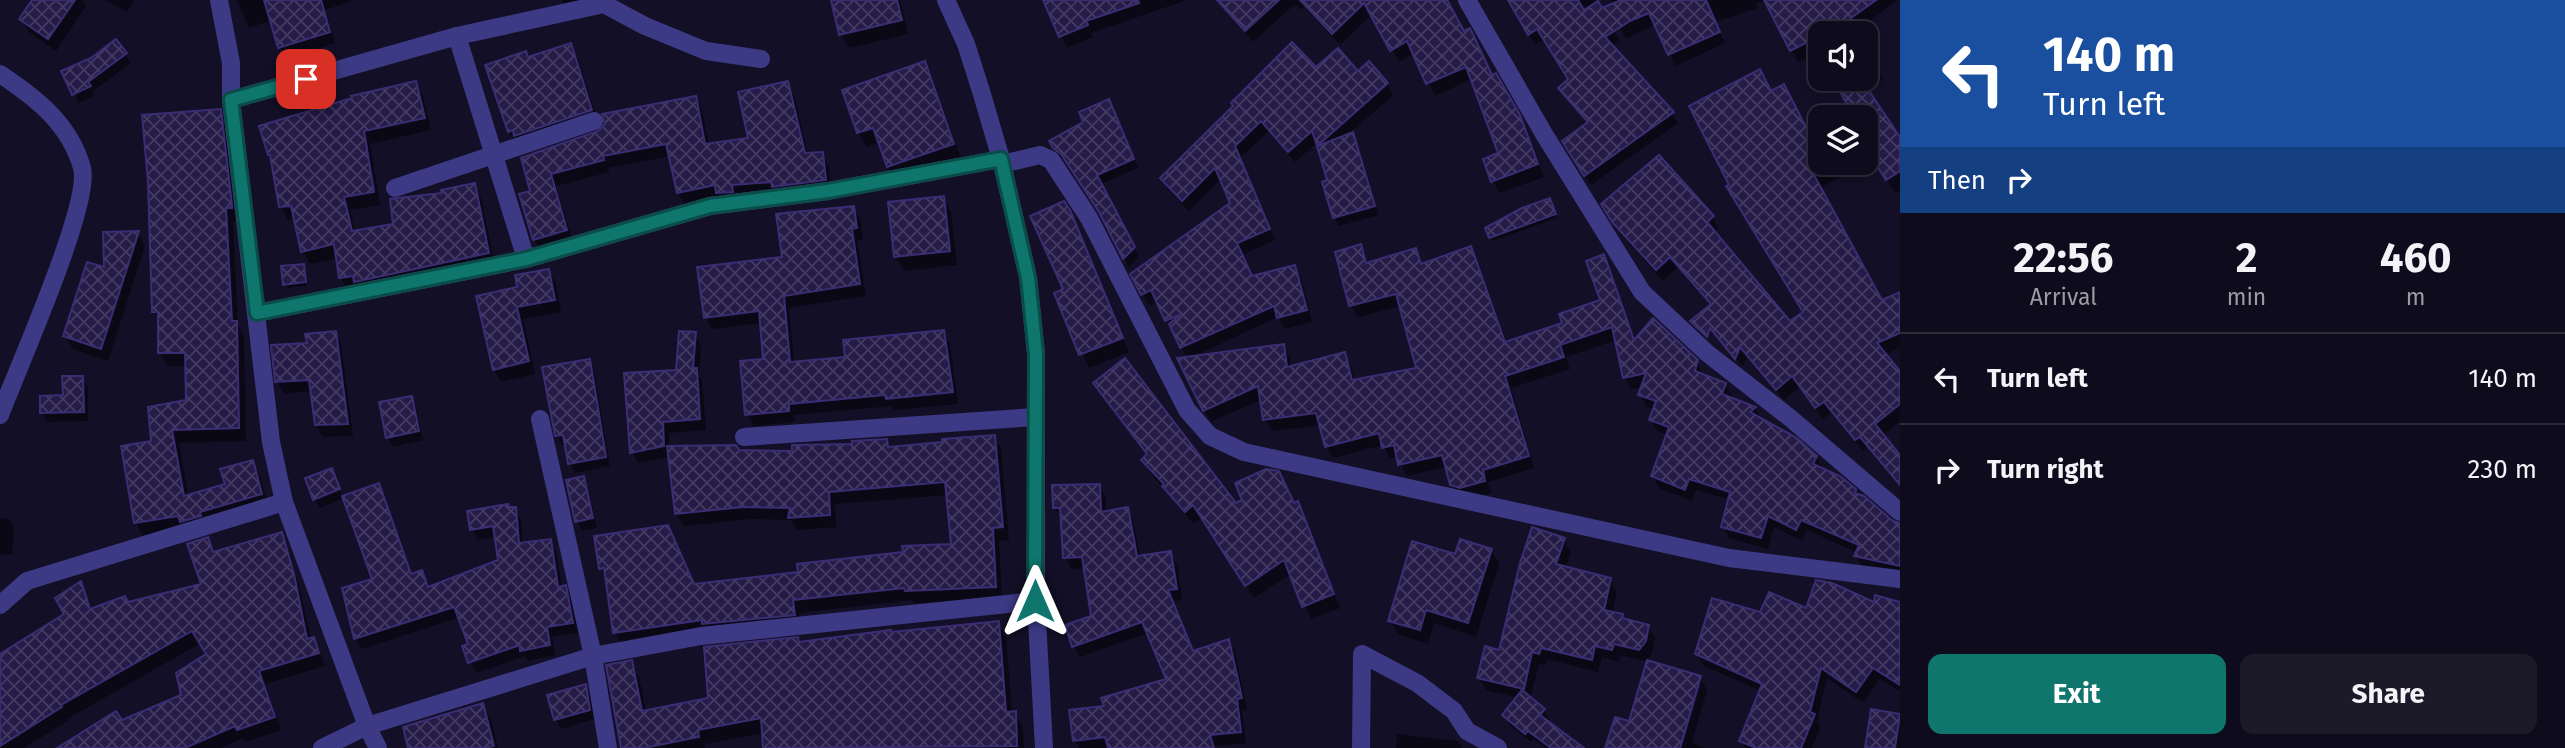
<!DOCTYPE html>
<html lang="en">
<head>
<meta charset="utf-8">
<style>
  body { margin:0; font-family:"Fira Sans",sans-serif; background:#1c1929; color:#f1f3f6; height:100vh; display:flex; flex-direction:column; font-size:26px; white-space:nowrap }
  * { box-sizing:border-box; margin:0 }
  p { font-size:23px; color:#9b9ba3 }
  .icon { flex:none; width:38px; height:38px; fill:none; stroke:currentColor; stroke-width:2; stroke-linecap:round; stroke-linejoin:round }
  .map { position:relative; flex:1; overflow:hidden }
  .details { display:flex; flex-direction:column; background:#0e0b1c; width:665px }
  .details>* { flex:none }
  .banner { background:#1a4fa0; color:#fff; overflow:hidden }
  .fabs { position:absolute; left:1808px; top:21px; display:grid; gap:14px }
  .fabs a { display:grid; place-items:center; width:70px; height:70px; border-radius:14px; background:#0e0b1c; box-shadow:0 4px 10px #0003,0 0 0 2px #2e2b3b; font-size:35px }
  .pin { position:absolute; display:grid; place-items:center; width:60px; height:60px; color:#fff; margin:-30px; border-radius:14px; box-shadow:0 4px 10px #0006 }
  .me { position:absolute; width:77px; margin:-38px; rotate:0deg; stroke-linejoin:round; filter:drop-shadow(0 0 5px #0008) }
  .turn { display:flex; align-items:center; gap:24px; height:147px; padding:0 28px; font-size:32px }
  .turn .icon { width:91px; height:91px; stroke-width:2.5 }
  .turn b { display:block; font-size:49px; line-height:60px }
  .then { display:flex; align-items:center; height:66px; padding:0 28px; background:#0003; gap:14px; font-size:26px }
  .eta { display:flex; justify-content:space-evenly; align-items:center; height:119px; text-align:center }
  .eta b { font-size:42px; font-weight:700; line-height:49px }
  .button { display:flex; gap:14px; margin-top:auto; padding:14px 28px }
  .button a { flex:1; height:80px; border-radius:14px; background:#0f766e; color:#fff; font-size:28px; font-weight:700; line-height:80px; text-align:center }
  .button a+a { background:#1c1929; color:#f1f3f6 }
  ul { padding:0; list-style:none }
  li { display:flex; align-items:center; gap:21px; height:91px; padding:0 28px; border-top:2px solid #2e2b3b }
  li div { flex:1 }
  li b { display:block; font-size:26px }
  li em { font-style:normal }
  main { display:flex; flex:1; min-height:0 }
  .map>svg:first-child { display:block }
  .shadow { fill:#0007; fill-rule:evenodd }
  .building { fill:url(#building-cross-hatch); stroke:#3b2d73; stroke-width:2 }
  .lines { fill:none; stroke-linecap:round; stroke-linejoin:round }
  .minor { stroke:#3d3a85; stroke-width:18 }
  .tertiary { stroke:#3d3a85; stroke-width:18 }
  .route-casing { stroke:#0a4d48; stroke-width:18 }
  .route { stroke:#0f766e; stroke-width:12 }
</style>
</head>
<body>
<main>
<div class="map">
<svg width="1900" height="748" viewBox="0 0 1900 748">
  <defs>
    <pattern id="building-cross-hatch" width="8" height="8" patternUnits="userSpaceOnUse" patternTransform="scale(1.75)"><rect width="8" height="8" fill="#241b47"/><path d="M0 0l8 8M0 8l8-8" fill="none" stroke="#433b63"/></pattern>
  </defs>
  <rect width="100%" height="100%" fill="#130f26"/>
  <!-- shadow -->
  <g class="shadow">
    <path d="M34,0H83L86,6L56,51L29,32L21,19Z"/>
    <path d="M105,0H134L127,12Z"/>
    <path d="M237,0H355L325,10L335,43L286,58L280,47L272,20L249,28Z"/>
    <path d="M562,0H604L570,15Z"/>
    <path d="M833,0H900L908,34L849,48L841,34Z"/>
    <path d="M1045,0H1187L1091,33L1093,37L1067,48Z"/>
    <path d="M1230,0H1446L1463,33L1492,76L1495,75L1526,130L1544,177L1500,193L1493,181L1500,154L1472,79L1435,96L1414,53L1399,62L1372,14L1340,45L1304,7L1301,10L1295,4L1253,42L1235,21L1227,8Z"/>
    <path d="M1507,0H1595L1620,41L1611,46L1672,113L1678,123L1591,185L1564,141L1588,124L1560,88L1570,79L1545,39L1535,44L1516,11L1514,12Z"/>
    <path d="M1611,0H1767L1756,4L1758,8L1715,22L1725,43L1676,66L1656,24L1626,39L1620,28Z"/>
    <path d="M1819,0H1898L1856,31L1857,33H1820V52L1798,62L1792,50Z"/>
    <path d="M570,45L578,59L599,124L517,145L509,131L529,58Z"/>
    <path d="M1292,45L1317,143L1295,162L1269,131L1240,158L1275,240L1242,255L1253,278L1294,267L1301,278L1312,322L1285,329L1278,317L1192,357L1283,346L1290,357L1291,368L1344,354L1351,366L1355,382L1418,369L1401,306L1358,317L1351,305L1360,247L1369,264L1415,250L1423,265L1470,248L1477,260L1507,343L1564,324L1603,301V257L1610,268L1635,341L1697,361L1703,376L1725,384L1732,396L1731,399L1755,408L1762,421L1816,457L1823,470L1855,491L1858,496L1892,523L1900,524V576L1863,568L1856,556L1858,553L1807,530L1802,541L1774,527L1768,549L1729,538L1723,526L1730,500L1696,490L1692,501L1659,488L1652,476L1668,435L1658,432L1651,420L1655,409L1647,407L1640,395L1643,387L1631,389L1624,377L1617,340L1566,357L1570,369L1511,388L1534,468L1488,482L1491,493L1468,499L1459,497L1452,485L1447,467L1407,476L1398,457L1390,459L1383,445L1333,458L1326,446L1321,425L1272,431L1265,419L1262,399L1211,422L1204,410L1187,358L1158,301L1149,305L1133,275L1232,204L1221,179L1189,211L1168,189L1162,178L1235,106Z"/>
    <path d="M1866,48L1883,80L1866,89L1874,160L1866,148V117H1845L1843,114L1856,105L1841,79H1866Z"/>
    <path d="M125,54L131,63L92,92L94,96L79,103L64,72Z"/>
    <path d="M924,63L932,77L961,158L896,180L888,167L880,142L867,147L859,133L844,91Z"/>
    <path d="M416,83L423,96L431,130L370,144L380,205L350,210L355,232L395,226L444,195L474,185L481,198L495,266L348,291L341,278L338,258L310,264L303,251L295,219L288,220L281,207ZM283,205L300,206L283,209Z"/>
    <path d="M788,83L794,95L808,155L822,154L829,166L831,192L685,205L678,193L671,156L608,168L610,172L556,186L573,242L541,251L534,239L533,192L523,159L695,98L702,110L709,145L750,139Z"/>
    <path d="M1388,85L1393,95L1351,132L1357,143L1379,215L1339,226L1334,217L1330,181L1319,146Z"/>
    <path d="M1771,93L1811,139L1820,135V163H1836L1843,176L1820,188L1882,303L1900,294V348L1884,355L1900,374V421L1882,436L1900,457V486L1868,447L1863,451L1832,412L1823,419L1800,387L1784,400L1747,357L1743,366L1707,327L1711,306L1678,267L1663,281L1621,234L1603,205L1712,217L1719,228L1714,233L1790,324L1805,313Z"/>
    <path d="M220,111L227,124L239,221L233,222L238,326L244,336L246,441L179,443L188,496L227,485L252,462L260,476L269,508L143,536L136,523L153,442L188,401L187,366H167L160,353L159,321L154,312Z"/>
    <path d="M1113,111L1138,168L1101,184L1139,257L1129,267L1103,217L1051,142Z"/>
    <path d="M1900,148V190L1896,193L1885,178Z"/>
    <path d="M943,198L951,212L957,265L904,271L896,257Z"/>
    <path d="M1552,204L1557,218L1493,241L1487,229Z"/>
    <path d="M853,207L860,219L863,240H857L866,296L789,308L794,363L847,358L943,332L950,344L958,404L894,410L892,406L794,415L795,422L754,426L747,414L765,361L762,323L712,329L705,317Z"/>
    <path d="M1069,211L1077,226L1129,352L1089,368L1056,294L1065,290Z"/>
    <path d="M138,233L145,246L108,361L73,349L65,336L106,269Z"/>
    <path d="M303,266L307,286L288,288L285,284Z"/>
    <path d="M548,271L556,283L561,312L523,319L535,374L501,382L494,369L520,288Z"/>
    <path d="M335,333L341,344L353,436L323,437L316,425L312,391L284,394L277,382L308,344Z"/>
    <path d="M695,334L701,345L699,376L702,381L706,430L669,433V447L794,452L886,440L891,448L994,436L1001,449L1009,540L999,541L1002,599L914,603L912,600L799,613L801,627L622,645L615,633L607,579L601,568L596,538L694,585L800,574L953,546L948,495L835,504L836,527L797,530L791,520L751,519L684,526L676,514L670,457L638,463L632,452L678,371Z"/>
    <path d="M589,361L594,370L610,466L575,473L570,463L567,444L562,445L557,435Z"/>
    <path d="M82,378L88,387V421L47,422L42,413L65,397Z"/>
    <path d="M1095,384L1236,505L1297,503L1305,517L1340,608L1311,619L1291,574L1254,598L1202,517L1194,524L1151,474L1143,460L1148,456Z"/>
    <path d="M411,397L416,407L423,440L393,447L388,437Z"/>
    <path d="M583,478L588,487L597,528L582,531L577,521Z"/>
    <path d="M336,480L343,497L378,485L384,495L412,575L421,572L430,589L500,561L496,537L478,540L472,529L509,509H515L521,519L523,544L550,541L556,551L562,588L565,587L571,598L578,633L552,637L555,655L528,661L525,656L476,673L465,647L471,645L460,617L362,649L356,639L344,589L374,580L345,498L320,508L315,499Z"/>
    <path d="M1099,486L1106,497V513L1127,509L1133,520L1140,557L1170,553L1177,564L1182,600L1173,601L1194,653L1229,641L1235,652L1247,709L1242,710L1246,743L1215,746L1216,748H1079L1075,740L1071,712L1106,708L1103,699L1168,681L1148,633L1080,657L1074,646L1067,626L1093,617L1085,568L1072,569L1065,558L1063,519L1054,508V487ZM1113,735L1114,738L1077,742V738Z"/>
    <path d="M0,518L9,519L14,528L12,555L0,554Z"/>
    <path d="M281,534L288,547L300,589L311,640L313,639L320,652L325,666L265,684L281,730L246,742L243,738L221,748H61L183,696L208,654L201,643L67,719L68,721L24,748H0V656L67,615L80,584L92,610L128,604L203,585L207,539L215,553Z"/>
    <path d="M1564,540L1571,552L1565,569L1610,580L1617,592L1612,614L1622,616L1625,621L1648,626L1655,638L1652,654L1646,661L1620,655L1619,662L1602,657L1598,672L1547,659L1546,665L1539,664L1530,699L1544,710L1549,719L1547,722L1575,748H1546L1534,739L1531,742L1510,725L1505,716L1519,698L1486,690L1479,678L1500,652Z"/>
    <path d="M1491,550L1499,564L1476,637L1434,623L1428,644L1398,634L1390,620Z"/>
    <path d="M1900,604V691L1880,679L1863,703L1827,678L1817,721L1820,728L1812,748H1745L1741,741L1761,691L1704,666L1697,654L1761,614Z"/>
    <path d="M998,623L1006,637L1012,713H1015L1023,728L1024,748H765L764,733L705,744V748H622L631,662L639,677L646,712L710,699L799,644Z"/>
    <path d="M1700,678L1707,690L1692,742L1704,748H1607L1630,723ZM1697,685H1701L1682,747L1679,746Z"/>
    <path d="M585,686L590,695L594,719L561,729L556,720L549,696Z"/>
    <path d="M482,705L491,719L498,748H410Z"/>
    <path d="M1899,716L1900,748H1868Z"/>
    <path d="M1397,734L1458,741L1462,748H1396Z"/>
  </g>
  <!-- building -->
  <g class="building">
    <path d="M32,0H75L48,39L19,19Z"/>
    <path d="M264,0H321L330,32L278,48Z"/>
    <path d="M831,0H897L902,20L839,35Z"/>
    <path d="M1043,0H1138L1139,3L1086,21L1088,25L1059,37Z"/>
    <path d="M1217,0H1279L1245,31Z"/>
    <path d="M1300,0H1447L1464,31L1470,28L1492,75L1496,73L1520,115L1538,164L1491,182L1483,159L1498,153L1466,67L1426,84L1407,41L1390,51L1364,3L1332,34Z"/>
    <path d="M1508,0H1578L1584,10L1598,1L1602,8L1621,0H1706L1720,32L1668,55L1649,13L1630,21L1605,37L1674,112L1584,176L1562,141L1588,122L1558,88L1568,79L1537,29L1528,35Z"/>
    <path d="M1764,0H1876L1851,18L1859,33H1820V36L1790,51Z"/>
    <path d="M116,39L127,53L88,82L91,86L72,95L61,71L91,58Z"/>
    <path d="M1292,42L1316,67L1338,48L1358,71L1369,61L1388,83L1317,146L1312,131L1288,152L1261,121L1235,146L1270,229L1237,243L1252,276L1295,265L1307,310L1277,318L1274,306L1180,348L1169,324L1180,315L1165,321L1151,290L1141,295L1130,274L1230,203L1215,168L1182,201L1160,178L1233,106L1231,103Z"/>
    <path d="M571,43L592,110L514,136L513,130L508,132L485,65L526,51L528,57Z"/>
    <path d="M925,61L954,144L887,167L873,128L857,133L842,90Z"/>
    <path d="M1760,69L1771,91L1784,84L1811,137L1820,133V172L1814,175L1882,300L1900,292V333L1877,343L1900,371V404L1875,424L1900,455V485L1860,437L1855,440L1824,402L1815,408L1792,376L1776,390L1740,347L1735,359L1710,328L1707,337L1690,321L1711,304L1670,257L1656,270L1612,222L1601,204L1659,155L1714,216L1707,222L1790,321L1803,312L1726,186L1729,185L1689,106Z"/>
    <path d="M1833,79H1861L1900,137V171L1886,180L1866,149V117H1854Z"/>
    <path d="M416,81L425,118L364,131L374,192L344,197L352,231L393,224L390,199L442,193L441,190L475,183L489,253L354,282L353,276L339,278L334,244L301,252L291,206L279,207L270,155H268L259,126L352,98L351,96Z"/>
    <path d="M788,81L805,153L823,152L826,180L772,187L771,182L732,185L733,192L716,193L715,185L677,193L666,144L603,156L604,160L551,174L567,230L533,240L519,194L530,191L521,158L598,131L605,124L602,114L696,96L705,144L748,138L738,92Z"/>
    <path d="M1109,99L1134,159L1097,175L1135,247L1123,259L1099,212L1061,154L1053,148L1049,141L1083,122L1079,112Z"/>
    <path d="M221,109L232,205V208H226L232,321H237L239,428L172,430L184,496L225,484L220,469L253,460L262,494L200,512L201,516L180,522L178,516L134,523L121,446L151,441L148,407L186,400L185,353H158V312H152L148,182L142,115Z"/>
    <path d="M1353,132L1375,206L1333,218L1322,182L1327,180L1317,146Z"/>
    <path d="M944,196L950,251L894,257L888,202Z"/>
    <path d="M1550,198L1556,214L1489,238L1485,228L1522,208Z"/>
    <path d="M1064,201L1070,210L1123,338L1079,355L1054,293L1063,289L1030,216Z"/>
    <path d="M854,206L857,228L852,229L860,284L784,296L790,362L845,357L843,340L944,330L953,392L886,399L885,395L789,404V411L745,415L740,361L763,359L759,311L704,318L697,267L782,257L776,214Z"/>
    <path d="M139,231L101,349L63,336L87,262L104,267L103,232Z"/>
    <path d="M1361,244L1366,263L1416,248L1421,264L1471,246L1505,342L1562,323L1559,314L1600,300L1586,261L1604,254L1634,340L1653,318L1698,360L1695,371L1726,383L1722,394L1756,407L1750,412L1797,438L1817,456L1813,464L1840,476L1856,489L1855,493L1864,496L1893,521L1900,523V566L1854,556L1859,545L1801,520L1796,530L1768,516L1761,538L1721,527L1730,492L1689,479L1685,490L1651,476L1669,427L1649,420L1656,401L1638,395L1646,373L1623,378L1612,327L1560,345L1564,357L1505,376L1529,456L1483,470L1485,481L1460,488L1450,485L1442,455L1398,465L1394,445L1382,448L1379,433L1325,447L1316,413L1263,420L1258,386L1203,411L1177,358L1284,344L1287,367L1345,352L1352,380L1416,368L1396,294L1349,306L1335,252Z"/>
    <path d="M304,264L306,282L283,285L281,266Z"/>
    <path d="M549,269L555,300L517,307L529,361L493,370L476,296L517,287L515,275Z"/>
    <path d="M336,331L348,424L315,425L309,380L275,382L271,345L307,343L305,334Z"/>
    <path d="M679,331L696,332L693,368H697L700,419L663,422L664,446L630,453L624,373L676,370Z"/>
    <path d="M1125,358L1236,503L1242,500L1235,483L1266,469L1279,471L1294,503L1298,501L1334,594L1302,607L1284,560L1245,586L1193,505L1185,512L1162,486L1164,484L1141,460L1147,454L1093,383Z"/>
    <path d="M590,359L606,457L568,464L563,435L555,436L542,367Z"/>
    <path d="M62,376H83L84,412L40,413V396L63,395Z"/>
    <path d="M412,396L419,431L386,438L379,402Z"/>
    <path d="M995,435L1003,527L993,528L996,587L905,591L904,588L793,600L795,615L702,624V620L613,633L604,568L599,569L594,536L668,525L694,584L798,572L797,564L903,552L902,546L951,544L945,482L829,492L830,515L788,518L790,508L743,507L675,514L667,446L736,445L739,450L792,451V445L852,444V441L887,439L888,447L942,442V439Z"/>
    <path d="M332,468L340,489L313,500L305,478Z"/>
    <path d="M584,476L593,518L575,522L566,480Z"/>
    <path d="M379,483L411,574L422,570L428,587L498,560L493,526L470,530L467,511L508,504L509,507H516L519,543L551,539L558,587L566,585L573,623L547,627L550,645L520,651V645L468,663L462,646L468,644L454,607L354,639L342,588L372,579L342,496Z"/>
    <path d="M1100,484L1101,512L1128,507L1137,556L1171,551L1177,589L1168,590L1193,651L1229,639L1242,698L1237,699L1241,732L1210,735L1214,748H1108L1105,737L1073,741L1069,710L1104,706L1101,698L1166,679L1142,622L1072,647L1065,625L1091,616L1082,557L1063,558L1060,508H1053L1052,485Z"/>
    <path d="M1532,527L1565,538L1556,564L1611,578L1604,610L1623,614L1622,618L1649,625L1646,641L1639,650L1614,644L1612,650L1595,646L1592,660L1541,648L1539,654L1532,652L1524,689L1477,678L1485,646L1499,650L1520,563Z"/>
    <path d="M282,532L294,574L307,639L314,637L319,653L259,671L275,717L237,730L235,726L185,748H57L116,711L122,720L181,695L176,673L206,654L192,631L61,705L62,707L0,746V654L64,614L55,598L81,581L90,609L125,596L128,602L201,584L187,544L208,537L213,552Z"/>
    <path d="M1460,539L1492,549L1468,623L1426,610L1420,630L1388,621L1412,541L1455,554Z"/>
    <path d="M1816,580L1832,583L1874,602L1875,595L1900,602V685L1873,668L1856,692L1821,668L1810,712L1815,714L1801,748H1756L1739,741L1762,684L1695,654L1712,598L1760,612L1769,592L1806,608Z"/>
    <path d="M999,621L1006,712L1016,711L1017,746L763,748L761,718L698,730L699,737L644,748H621L606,665L632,660L642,711L708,698L704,647L798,637L799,642L891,630V632Z"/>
    <path d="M1647,660L1701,676L1680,748H1605L1615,717L1629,721Z"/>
    <path d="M586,684L590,710L554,720L547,695Z"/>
    <path d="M1522,690L1545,709L1540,715L1584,748H1551L1528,731L1525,734L1502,715Z"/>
    <path d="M483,703L494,746L484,748H408L403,727Z"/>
    <path d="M1871,709L1900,714L1895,748H1865Z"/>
  </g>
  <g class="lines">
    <!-- minor -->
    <g class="minor">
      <path d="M219,0L231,63V100L271,442L284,502L367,726L378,748"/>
      <path d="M1467,0L1544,134L1642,292L1707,353L1789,417L1900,512"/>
      <path d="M457,36L526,259"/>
      <path d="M0,74C36,98 70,124 82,168C92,203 16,372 0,415"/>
      <path d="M231,100L457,36L604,4L645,26L706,51L761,59"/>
      <path d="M1002,164L1040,155L1051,160L1089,218L1187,410L1210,436L1244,452L1729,558L1900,579"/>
      <path d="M395,188L594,121"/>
      <path d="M257,313L526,259L710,206L828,191L1001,159"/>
      <path d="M540,419L593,656L608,748"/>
      <path d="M744,437L1035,417"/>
      <path d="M0,605L27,581L284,502"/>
      <path d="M322,748L367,726L593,656L701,636L1036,601"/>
      <path d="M1361,748L1362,654L1417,683L1454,711L1467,731L1498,748"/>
    </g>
    <!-- tertiary -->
    <path class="tertiary" d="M946,0L966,44L981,91L1001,159L1028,277L1036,353V601L1044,748"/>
  </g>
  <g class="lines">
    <defs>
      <path id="route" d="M306,79L231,100L257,313L526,259L710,206L828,191L1001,159L1028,278L1036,354L1035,601"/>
    </defs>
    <!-- route casing -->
    <use href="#route" class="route-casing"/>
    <!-- route -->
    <use href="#route" class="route"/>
  </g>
</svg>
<div class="fabs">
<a><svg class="icon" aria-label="sound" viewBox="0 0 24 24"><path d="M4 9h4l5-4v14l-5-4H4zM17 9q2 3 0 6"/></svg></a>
<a><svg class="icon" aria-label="layers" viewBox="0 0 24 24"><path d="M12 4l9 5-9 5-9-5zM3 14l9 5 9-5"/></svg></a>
</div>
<div class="pin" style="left:306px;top:79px;background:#d93025"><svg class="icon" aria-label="arrive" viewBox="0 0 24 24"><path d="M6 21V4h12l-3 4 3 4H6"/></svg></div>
<svg class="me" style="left:1035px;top:601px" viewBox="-20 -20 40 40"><path d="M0-17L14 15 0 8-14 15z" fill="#0f766e" stroke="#fff" stroke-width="4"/></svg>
</div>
<section class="details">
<div class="banner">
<div class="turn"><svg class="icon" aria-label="left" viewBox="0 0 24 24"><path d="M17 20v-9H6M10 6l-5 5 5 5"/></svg><div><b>140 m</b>Turn left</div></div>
<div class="then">Then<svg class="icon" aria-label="right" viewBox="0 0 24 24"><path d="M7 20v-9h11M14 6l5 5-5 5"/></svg></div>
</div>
<div class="eta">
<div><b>22:56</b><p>Arrival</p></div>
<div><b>2</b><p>min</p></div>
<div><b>460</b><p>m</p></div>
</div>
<ul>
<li><svg class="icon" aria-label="left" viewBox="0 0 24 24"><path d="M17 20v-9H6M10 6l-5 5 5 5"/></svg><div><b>Turn left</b></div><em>140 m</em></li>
<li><svg class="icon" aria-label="right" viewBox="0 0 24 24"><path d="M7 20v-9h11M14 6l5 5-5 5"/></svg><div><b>Turn right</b></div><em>230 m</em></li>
</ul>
<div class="button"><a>Exit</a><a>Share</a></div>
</section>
</main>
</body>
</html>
